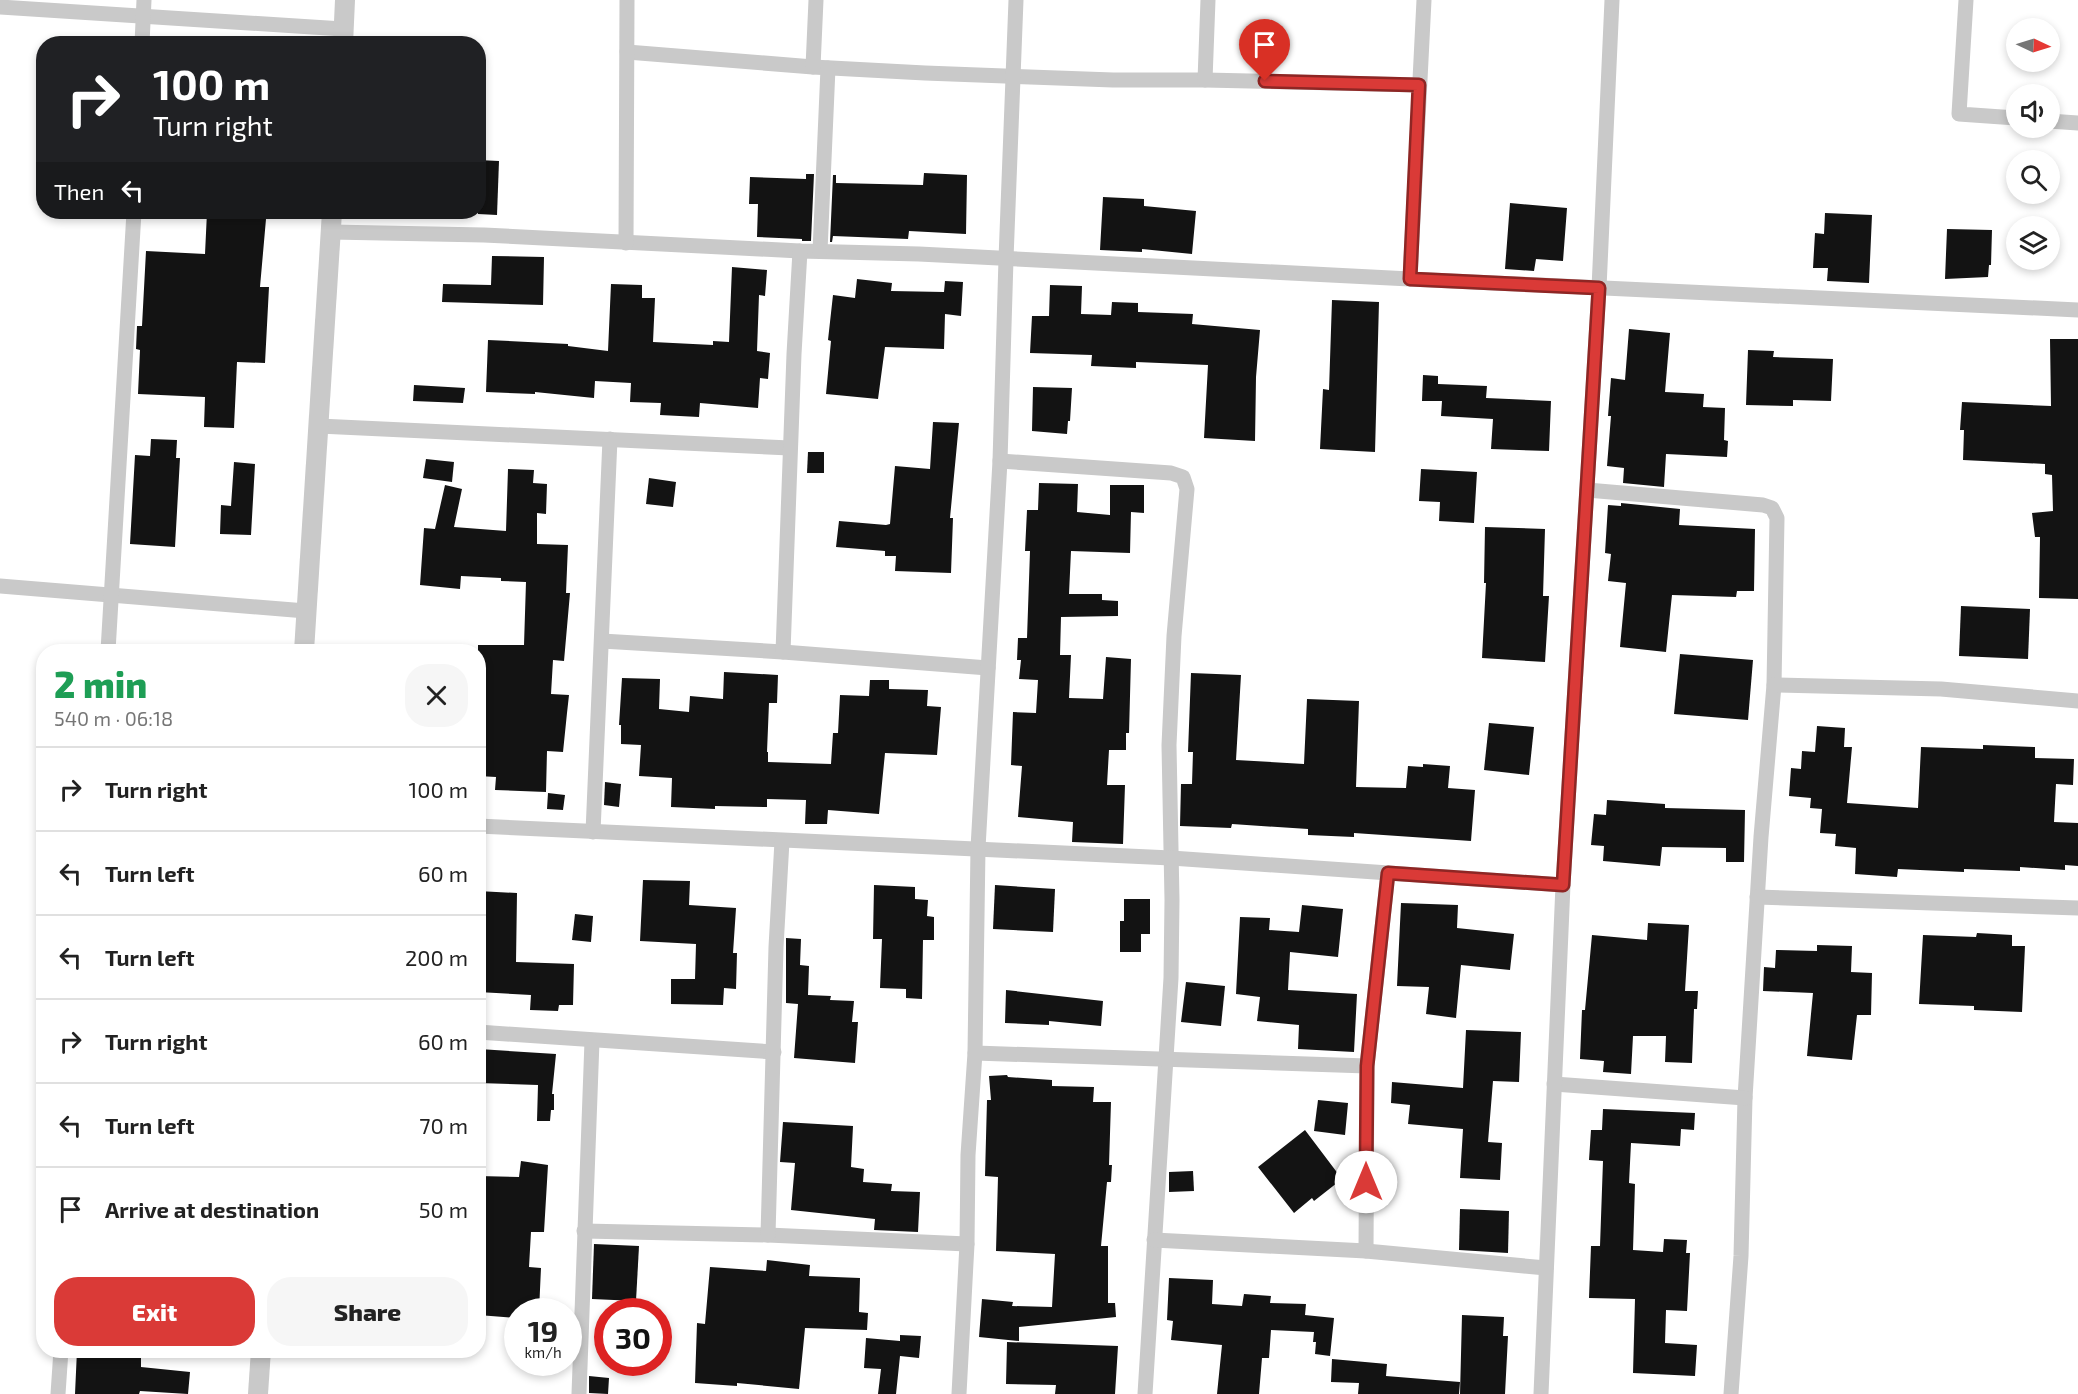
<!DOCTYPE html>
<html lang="en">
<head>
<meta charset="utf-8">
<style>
  body { margin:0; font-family:"Exo 2",sans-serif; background:#f6f6f6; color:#222; height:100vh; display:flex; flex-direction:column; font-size:22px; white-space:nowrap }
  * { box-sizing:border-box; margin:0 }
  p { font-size:20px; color:#767676 }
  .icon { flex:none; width:33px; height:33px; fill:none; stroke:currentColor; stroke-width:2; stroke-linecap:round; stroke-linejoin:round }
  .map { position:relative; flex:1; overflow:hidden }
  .details { position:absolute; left:36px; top:644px; width:450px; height:714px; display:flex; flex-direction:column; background:#fff; border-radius:24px; box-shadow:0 3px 9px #0003 }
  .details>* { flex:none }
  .hud { position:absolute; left:36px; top:36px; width:450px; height:183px; border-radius:24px; box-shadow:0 3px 9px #0003; background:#202124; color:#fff; overflow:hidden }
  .needle { width:39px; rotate:94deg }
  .fabs { position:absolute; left:2006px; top:18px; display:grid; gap:12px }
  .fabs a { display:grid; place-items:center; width:54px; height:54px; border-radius:50%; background:#fff; box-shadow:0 3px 9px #0003; font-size:30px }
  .speed { position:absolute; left:504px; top:1298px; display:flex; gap:12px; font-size:30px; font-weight:700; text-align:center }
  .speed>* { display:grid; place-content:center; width:78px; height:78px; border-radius:50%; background:#fff; box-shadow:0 3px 9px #0003; line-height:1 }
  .speed small { font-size:15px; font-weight:400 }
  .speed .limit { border:9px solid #d22; background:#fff; color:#111 }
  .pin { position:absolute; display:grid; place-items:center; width:51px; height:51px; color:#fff; margin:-62px -26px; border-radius:50% 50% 50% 0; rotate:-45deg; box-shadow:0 0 6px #0007 }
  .pin .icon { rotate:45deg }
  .me { position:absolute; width:66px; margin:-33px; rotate:0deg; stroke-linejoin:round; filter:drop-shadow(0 0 4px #0008) }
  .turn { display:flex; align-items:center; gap:21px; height:126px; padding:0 18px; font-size:27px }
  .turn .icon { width:78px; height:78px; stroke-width:2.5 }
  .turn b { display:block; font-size:42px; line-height:51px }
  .then { display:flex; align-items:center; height:57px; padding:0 18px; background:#0003; gap:12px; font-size:22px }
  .round { display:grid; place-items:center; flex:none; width:63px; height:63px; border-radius:24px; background:#f6f6f6 }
  .overview { display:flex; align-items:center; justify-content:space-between; height:102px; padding:0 18px }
  h1 { font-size:36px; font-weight:800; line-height:45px; color:#1e9e55 }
  .button { display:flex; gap:12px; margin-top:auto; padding:12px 18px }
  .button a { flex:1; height:69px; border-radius:24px; background:#da3a37; color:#fff; font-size:24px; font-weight:800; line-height:69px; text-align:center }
  .button a+a { background:#f6f6f6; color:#222 }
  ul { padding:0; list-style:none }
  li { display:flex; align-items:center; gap:18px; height:84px; padding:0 18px; border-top:2px solid #e0e0e0 }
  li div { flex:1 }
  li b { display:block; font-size:22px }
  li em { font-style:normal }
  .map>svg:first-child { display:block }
  .building { fill:#131313 }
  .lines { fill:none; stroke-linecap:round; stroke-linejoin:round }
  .minor { stroke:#c9c9c9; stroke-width:15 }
  .tertiary { stroke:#c9c9c9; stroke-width:20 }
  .route-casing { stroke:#8e2624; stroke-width:15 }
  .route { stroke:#da3a37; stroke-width:10 }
</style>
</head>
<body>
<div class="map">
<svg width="2078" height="1394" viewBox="0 0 2078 1394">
  <rect width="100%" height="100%" fill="#fff"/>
  <!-- building -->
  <g class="building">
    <path d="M478,160L499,161L497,215L478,214Z"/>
    <path d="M924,173L967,175L966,234L909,231L908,239L833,236L832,242H830L833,175H836V183L923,185Z"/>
    <path d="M806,174H814L811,241H802V239L757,237L758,204H749L750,177L806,179Z"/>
    <path d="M1103,197L1144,199V206L1196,211L1192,254L1142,249V252L1100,250Z"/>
    <path d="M1510,203L1567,208L1563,261L1536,259L1534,271L1505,269Z"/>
    <path d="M207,212H225V214L266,219L260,287H269L265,363L237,362L234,428L204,427L205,397L138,394L140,350L136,349L137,326H142L146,251L205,254Z"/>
    <path d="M1825,213L1872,215L1869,283L1827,281L1828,268H1813L1815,233L1824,234Z"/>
    <path d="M1947,229L1992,230L1991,265H1989L1988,277L1945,279Z"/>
    <path d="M492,256L544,257L543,305L442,302L443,284L491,285Z"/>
    <path d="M732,267L767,270L765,296L759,295L757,351L770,353L768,379L760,378L758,408L700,403L699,417L660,415L661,403L630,402L631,383L595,381L594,398L535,392V394L486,392L488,340L568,344V346L608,351L611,284L642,285V298H655L653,342L713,345V341L729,342Z"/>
    <path d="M857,279L892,283L891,291L944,292L945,281L963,282L961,316L945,314L944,349L885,347L878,399L826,394L831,341L828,340L833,295L855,298Z"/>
    <path d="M1050,285L1082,286L1081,314L1111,315L1112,302L1138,303V312L1193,314L1192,324L1260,330L1256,377L1255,441L1204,438L1208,365L1136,362V368L1091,366L1092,355L1030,353L1032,316H1049Z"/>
    <path d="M1332,300L1379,302L1375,452L1320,449L1323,389L1329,390Z"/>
    <path d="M1629,329L1670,333L1665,392L1704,394L1703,407L1725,408L1724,440L1728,441L1727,457L1666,454L1664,487L1623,483L1624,468L1607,466L1611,416H1608L1611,378L1625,380Z"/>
    <path d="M2050,339H2078V599L2039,598L2040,537H2035L2032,513L2053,511L2052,475L2045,474V464L1963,460L1964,430H1960L1962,402L2051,406Z"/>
    <path d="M1748,350L1774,351L1773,357L1833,359L1831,401L1793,400V406L1746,405Z"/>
    <path d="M1423,375L1438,376V384L1487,386L1486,398L1551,401L1549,451L1491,449L1493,419L1441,416L1442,401H1422Z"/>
    <path d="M414,385L465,388L463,403L413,401Z"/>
    <path d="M1033,387L1072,388L1070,421H1068L1067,434L1032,431Z"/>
    <path d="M933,422L959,423L950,518H953L951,573L895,571L896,556H885V551L836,547L839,521L886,525L890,524L895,466L930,469Z"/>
    <path d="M151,439L177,440L176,458H180L175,547L130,544L135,455L150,456Z"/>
    <path d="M808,452H824V473H807Z"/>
    <path d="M426,459L454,462L452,482L423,478Z"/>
    <path d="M234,462L255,464L251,535L220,534L221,505L231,506Z"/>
    <path d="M508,469L534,470L533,483L547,484L546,514L537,513V544L568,545L566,593H570L564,661L553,660L551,694L569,695L567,713L563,752L547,751L546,792L495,790L496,777L478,776V645H524L526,582L501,581V578L461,576L460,589L420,585L424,528L435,529L445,485L462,489L454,527L506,531Z"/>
    <path d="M1421,469L1477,472L1474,523L1439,521L1440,502L1419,501Z"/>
    <path d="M649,478L676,482L673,507L646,504Z"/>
    <path d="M1039,483L1078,484L1077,512L1110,515V485H1144V513L1131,512L1130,553L1071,551L1069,594H1102V600L1118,601V616L1061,617L1060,655H1071L1069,698L1103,699L1106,657L1131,659L1129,733H1126V750H1109L1107,785H1125L1123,844L1072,842L1073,822L1018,817L1022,766L1011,765L1013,712L1036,713L1038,680L1019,679L1021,660H1017L1018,638H1027L1030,551H1025L1027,510H1038Z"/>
    <path d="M1621,503L1680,509L1679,525L1755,529L1754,591H1737L1736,597L1672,595L1666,652L1620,647L1626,583L1608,581L1611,554L1605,553L1608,505L1621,506Z"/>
    <path d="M1485,527L1545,529L1543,596H1549L1545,662L1482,658L1486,583H1484Z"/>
    <path d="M1961,606L2030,609L2028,659L1959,656Z"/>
    <path d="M1680,654L1753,660L1748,720L1674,714Z"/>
    <path d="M724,672L778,675L777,703H769L767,752H768V762L831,764L833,733H838L840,695L869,696L870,680H889V689L928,690L927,706L941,707L937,755L885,753L879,814L828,810L827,824H805L806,800L767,799V807L715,806V809L671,807L672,778L639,776L641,745L621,744V725H619L622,678L660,679L659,709L689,712L690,696L723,699Z"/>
    <path d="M1191,673L1241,675L1236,760L1304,764L1307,699L1359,701L1356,787L1406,788L1408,766L1423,767V764L1450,766L1448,788L1475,790L1471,841L1354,833V837L1308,835V829L1232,824L1231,828L1180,826L1181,784H1192L1193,752H1188Z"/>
    <path d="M1489,723L1534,727L1529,775L1484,770Z"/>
    <path d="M1817,726L1845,728L1844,747H1852L1847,803L1918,808L1921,747L1983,749V745L2035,747V758L2074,759L2073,785L2056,784L2054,822L2078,823V866L2065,865V870L2020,867V871L1964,869V872L1898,869L1897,877L1855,874L1856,848L1835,846L1836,834L1820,833L1822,809L1810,808L1811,798L1789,796L1791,768L1801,769L1802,751L1815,752Z"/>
    <path d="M605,782L621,784L619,807L604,805Z"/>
    <path d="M548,793L565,795L563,810L547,809Z"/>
    <path d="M1607,800L1665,804V808L1745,810L1744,862H1726V848L1662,847L1660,866L1603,861L1604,846L1591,845L1594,814L1606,815Z"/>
    <path d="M643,880L690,881L689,905L736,908L733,953H737L736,989L724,988L723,1005L671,1004V979H695L696,944L640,941Z"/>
    <path d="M874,885L915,887V899L928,900L927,916L934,917V940H923L922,999L906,998V989L880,988L882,939H873Z"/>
    <path d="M995,885L1055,889L1053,932L993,929Z"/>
    <path d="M478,891L517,893L516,962L574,964L573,1005H559L558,1011L530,1010L531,995L478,992L481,918H478Z"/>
    <path d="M1124,899H1150V934H1141V952H1120V921H1124Z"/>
    <path d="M1401,903L1458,905L1457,928L1514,934L1510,970L1461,965L1456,1018L1426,1014L1429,987L1397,986Z"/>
    <path d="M1302,905L1343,909L1338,957L1290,952L1288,990L1357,994L1354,1052L1298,1049L1299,1025L1257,1021L1260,997L1236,994L1240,917L1270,918L1269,930L1299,932Z"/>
    <path d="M575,914L593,916L591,942L572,940Z"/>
    <path d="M1648,923L1689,925L1685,991H1698L1697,1009H1694L1692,1063L1665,1062L1666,1036H1633L1631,1074L1603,1072L1604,1061L1580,1059L1582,1010H1585L1592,935L1647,940Z"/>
    <path d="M1977,933L2012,935V946H2025L2022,1012L1974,1010V1006L1919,1004L1923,935L1976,937Z"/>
    <path d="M786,938L801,939L800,965L809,966L808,995L831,996L830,1000L854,1001L852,1022H858L855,1063L794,1058L798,1004L786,1003Z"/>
    <path d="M1817,945L1852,946L1851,972L1872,973L1871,1015H1857L1852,1060L1807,1056L1813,993L1763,991L1764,967L1775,968L1776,950L1817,951Z"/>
    <path d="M1186,982L1225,986L1221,1026L1181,1022Z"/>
    <path d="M1006,990L1103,1001L1101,1026L1049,1021V1025L1005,1023Z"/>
    <path d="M1466,1030L1521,1032L1519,1082L1493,1081L1488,1142L1502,1143L1500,1180L1460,1178L1463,1129L1408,1124L1410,1105L1391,1103L1392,1082L1463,1088Z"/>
    <path d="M479,1049L556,1054L552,1094H554V1110H551L550,1121H537L538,1085L478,1083Z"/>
    <path d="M1007,1075L1008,1077L1052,1080V1086L1094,1087L1093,1102H1111L1109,1165H1112L1111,1182H1107L1101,1246H1108V1303H1115L1116,1317L1019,1327V1341L979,1337L982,1299L1013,1302L1012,1306L1052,1307L1055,1254L996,1251L998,1177L985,1176L987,1100H991L989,1076Z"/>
    <path d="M1318,1100L1348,1103L1345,1135L1314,1131Z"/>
    <path d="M1603,1109L1695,1113L1694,1130L1681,1129L1680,1146L1631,1143L1629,1183L1635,1184L1633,1250L1663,1252L1664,1239L1687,1240L1686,1253H1690L1687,1311L1666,1310L1665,1343L1697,1345L1695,1376L1633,1373L1635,1299L1589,1298L1591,1246H1600L1603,1161L1589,1160L1591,1130H1602Z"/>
    <path d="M783,1122L853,1126L851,1167L864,1169L863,1182L892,1184L891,1191L920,1192L918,1232L874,1230L875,1219L791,1210L795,1163L780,1162Z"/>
    <path d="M1305,1130L1342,1179L1314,1201L1312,1198L1294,1213L1258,1167Z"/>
    <path d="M521,1161L548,1165L544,1232H531L529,1267L541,1268L539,1311H518V1318L478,1315V1176L519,1177Z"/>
    <path d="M1193,1171L1194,1191L1169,1192V1172Z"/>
    <path d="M1460,1209L1509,1211L1508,1253L1459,1250Z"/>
    <path d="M594,1244L639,1246L636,1301L592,1299Z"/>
    <path d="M767,1260L810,1265L809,1276L860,1278L859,1312L868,1313L867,1330L805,1328L799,1389L737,1383V1386L695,1383L697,1323L705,1324L710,1267L766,1271Z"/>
    <path d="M1169,1278L1213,1280L1212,1304L1242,1306L1244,1294L1271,1296L1270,1303L1306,1304L1305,1315L1334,1318L1330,1356L1315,1354L1316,1342H1313L1314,1332L1271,1330L1269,1358H1262L1259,1394H1217L1222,1345L1171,1340L1173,1321L1167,1320Z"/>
    <path d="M1462,1315L1504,1317L1503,1336H1508L1505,1394H1460Z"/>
    <path d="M900,1335L921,1336L919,1358L900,1356L896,1394H878L881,1369L864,1368L866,1338L900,1341Z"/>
    <path d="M1007,1342L1118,1346L1115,1394H1055L1056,1385L1006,1384Z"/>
    <path d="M77,1350H141V1367L190,1372L188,1394L140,1391L139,1394H75Z"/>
    <path d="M1332,1359L1387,1364L1386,1376L1460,1382L1459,1394H1358L1359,1383L1331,1382Z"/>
    <path d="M589,1376L609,1378L608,1394L589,1393Z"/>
  </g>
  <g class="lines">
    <!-- minor -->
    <g class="minor">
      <path d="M1966,0L1959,114L2016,118"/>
      <path d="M0,7L343,29"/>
      <path d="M142,44L144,0"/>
      <path d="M627,52L813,67L925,73L1113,80H1205L1419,85"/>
      <path d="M813,67L816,0"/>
      <path d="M1205,80L1208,0"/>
      <path d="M2049,121L2078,123"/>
      <path d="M331,232L484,235L800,251L919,254L1410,279L2078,310"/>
      <path d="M626,243L627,0"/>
      <path d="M820,251L828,68"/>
      <path d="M1410,279L1424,0"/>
      <path d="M319,426L790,448"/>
      <path d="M1000,461L1171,473L1183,477L1187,489L1174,636L1169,745L1172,900L1171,978L1145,1394"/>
      <path d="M1587,490L1763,505L1772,508L1777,518L1774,685L1761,837L1745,1098L1741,1256L1731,1394"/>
      <path d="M0,586L306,611"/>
      <path d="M602,641L783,652L988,668"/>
      <path d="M108,651L134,212"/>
      <path d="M783,652L794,354L800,251"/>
      <path d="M1774,685L1941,689L2078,701"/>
      <path d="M478,826L1171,858L1563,885"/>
      <path d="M593,832L610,439"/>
      <path d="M1757,897L2078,908"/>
      <path d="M478,1032L774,1052"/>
      <path d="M975,1053L1367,1066"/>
      <path d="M1554,1084L1745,1098"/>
      <path d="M584,1231L768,1235L967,1244"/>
      <path d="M768,1235L776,947L782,841"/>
      <path d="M1154,1240L1366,1251L1546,1268"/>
      <path d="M1366,1251L1367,1066L1388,873"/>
      <path d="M58,1394L61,1350"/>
      <path d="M579,1394L592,1041"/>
      <path d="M959,1394L967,1244L968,1155L975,1053L978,848L1000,461L1006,259L1016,0"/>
      <path d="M1541,1394L1563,885L1599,288L1612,0"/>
    </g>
    <!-- tertiary -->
    <g class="tertiary">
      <path d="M343,44L345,0"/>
      <path d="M304,651L332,212"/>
      <path d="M258,1394L261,1350"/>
    </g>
  </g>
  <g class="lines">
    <defs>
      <path id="route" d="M1265,81L1419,85L1410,279L1599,288L1563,885L1388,873L1367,1066L1366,1182"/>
    </defs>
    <!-- route casing -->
    <use href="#route" class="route-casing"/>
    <!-- route -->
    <use href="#route" class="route"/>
  </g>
</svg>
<div class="fabs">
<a><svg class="needle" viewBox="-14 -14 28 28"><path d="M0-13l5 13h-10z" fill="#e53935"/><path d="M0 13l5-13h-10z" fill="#767676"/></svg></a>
<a><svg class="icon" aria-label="sound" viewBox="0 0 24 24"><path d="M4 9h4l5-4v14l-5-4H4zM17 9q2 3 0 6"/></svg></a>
<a><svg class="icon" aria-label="search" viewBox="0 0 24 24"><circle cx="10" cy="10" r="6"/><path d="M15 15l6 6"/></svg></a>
<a><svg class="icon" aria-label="layers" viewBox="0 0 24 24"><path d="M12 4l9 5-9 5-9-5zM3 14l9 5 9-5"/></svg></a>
</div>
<div class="speed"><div>19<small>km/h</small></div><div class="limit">30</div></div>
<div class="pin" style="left:1265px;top:81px;background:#d93025"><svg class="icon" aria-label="arrive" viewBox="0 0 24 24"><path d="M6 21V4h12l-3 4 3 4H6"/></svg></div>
<svg class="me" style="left:1366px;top:1182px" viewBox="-20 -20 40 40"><circle r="19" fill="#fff"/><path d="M0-13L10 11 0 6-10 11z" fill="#da3a37"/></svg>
<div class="hud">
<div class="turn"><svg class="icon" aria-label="right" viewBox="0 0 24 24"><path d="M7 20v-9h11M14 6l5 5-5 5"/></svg><div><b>100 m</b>Turn right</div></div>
<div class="then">Then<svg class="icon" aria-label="left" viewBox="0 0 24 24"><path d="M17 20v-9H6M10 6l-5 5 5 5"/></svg></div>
</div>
<section class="details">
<div class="overview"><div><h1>2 min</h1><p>540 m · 06:18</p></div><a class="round"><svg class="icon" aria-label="close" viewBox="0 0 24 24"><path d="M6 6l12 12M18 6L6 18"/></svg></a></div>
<ul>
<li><svg class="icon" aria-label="right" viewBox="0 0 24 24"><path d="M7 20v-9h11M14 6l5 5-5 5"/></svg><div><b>Turn right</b></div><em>100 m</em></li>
<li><svg class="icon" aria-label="left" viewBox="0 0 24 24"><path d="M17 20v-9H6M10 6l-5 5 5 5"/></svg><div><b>Turn left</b></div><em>60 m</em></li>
<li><svg class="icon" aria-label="left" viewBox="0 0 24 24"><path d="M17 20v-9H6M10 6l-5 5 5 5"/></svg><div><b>Turn left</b></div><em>200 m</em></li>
<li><svg class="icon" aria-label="right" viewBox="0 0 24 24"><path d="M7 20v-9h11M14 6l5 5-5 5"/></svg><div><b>Turn right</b></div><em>60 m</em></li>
<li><svg class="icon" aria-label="left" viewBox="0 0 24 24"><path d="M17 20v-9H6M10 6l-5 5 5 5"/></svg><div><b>Turn left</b></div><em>70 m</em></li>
<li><svg class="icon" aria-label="arrive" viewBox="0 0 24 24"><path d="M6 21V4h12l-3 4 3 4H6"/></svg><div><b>Arrive at destination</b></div><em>50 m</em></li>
</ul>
<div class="button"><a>Exit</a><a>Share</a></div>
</section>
</div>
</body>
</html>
